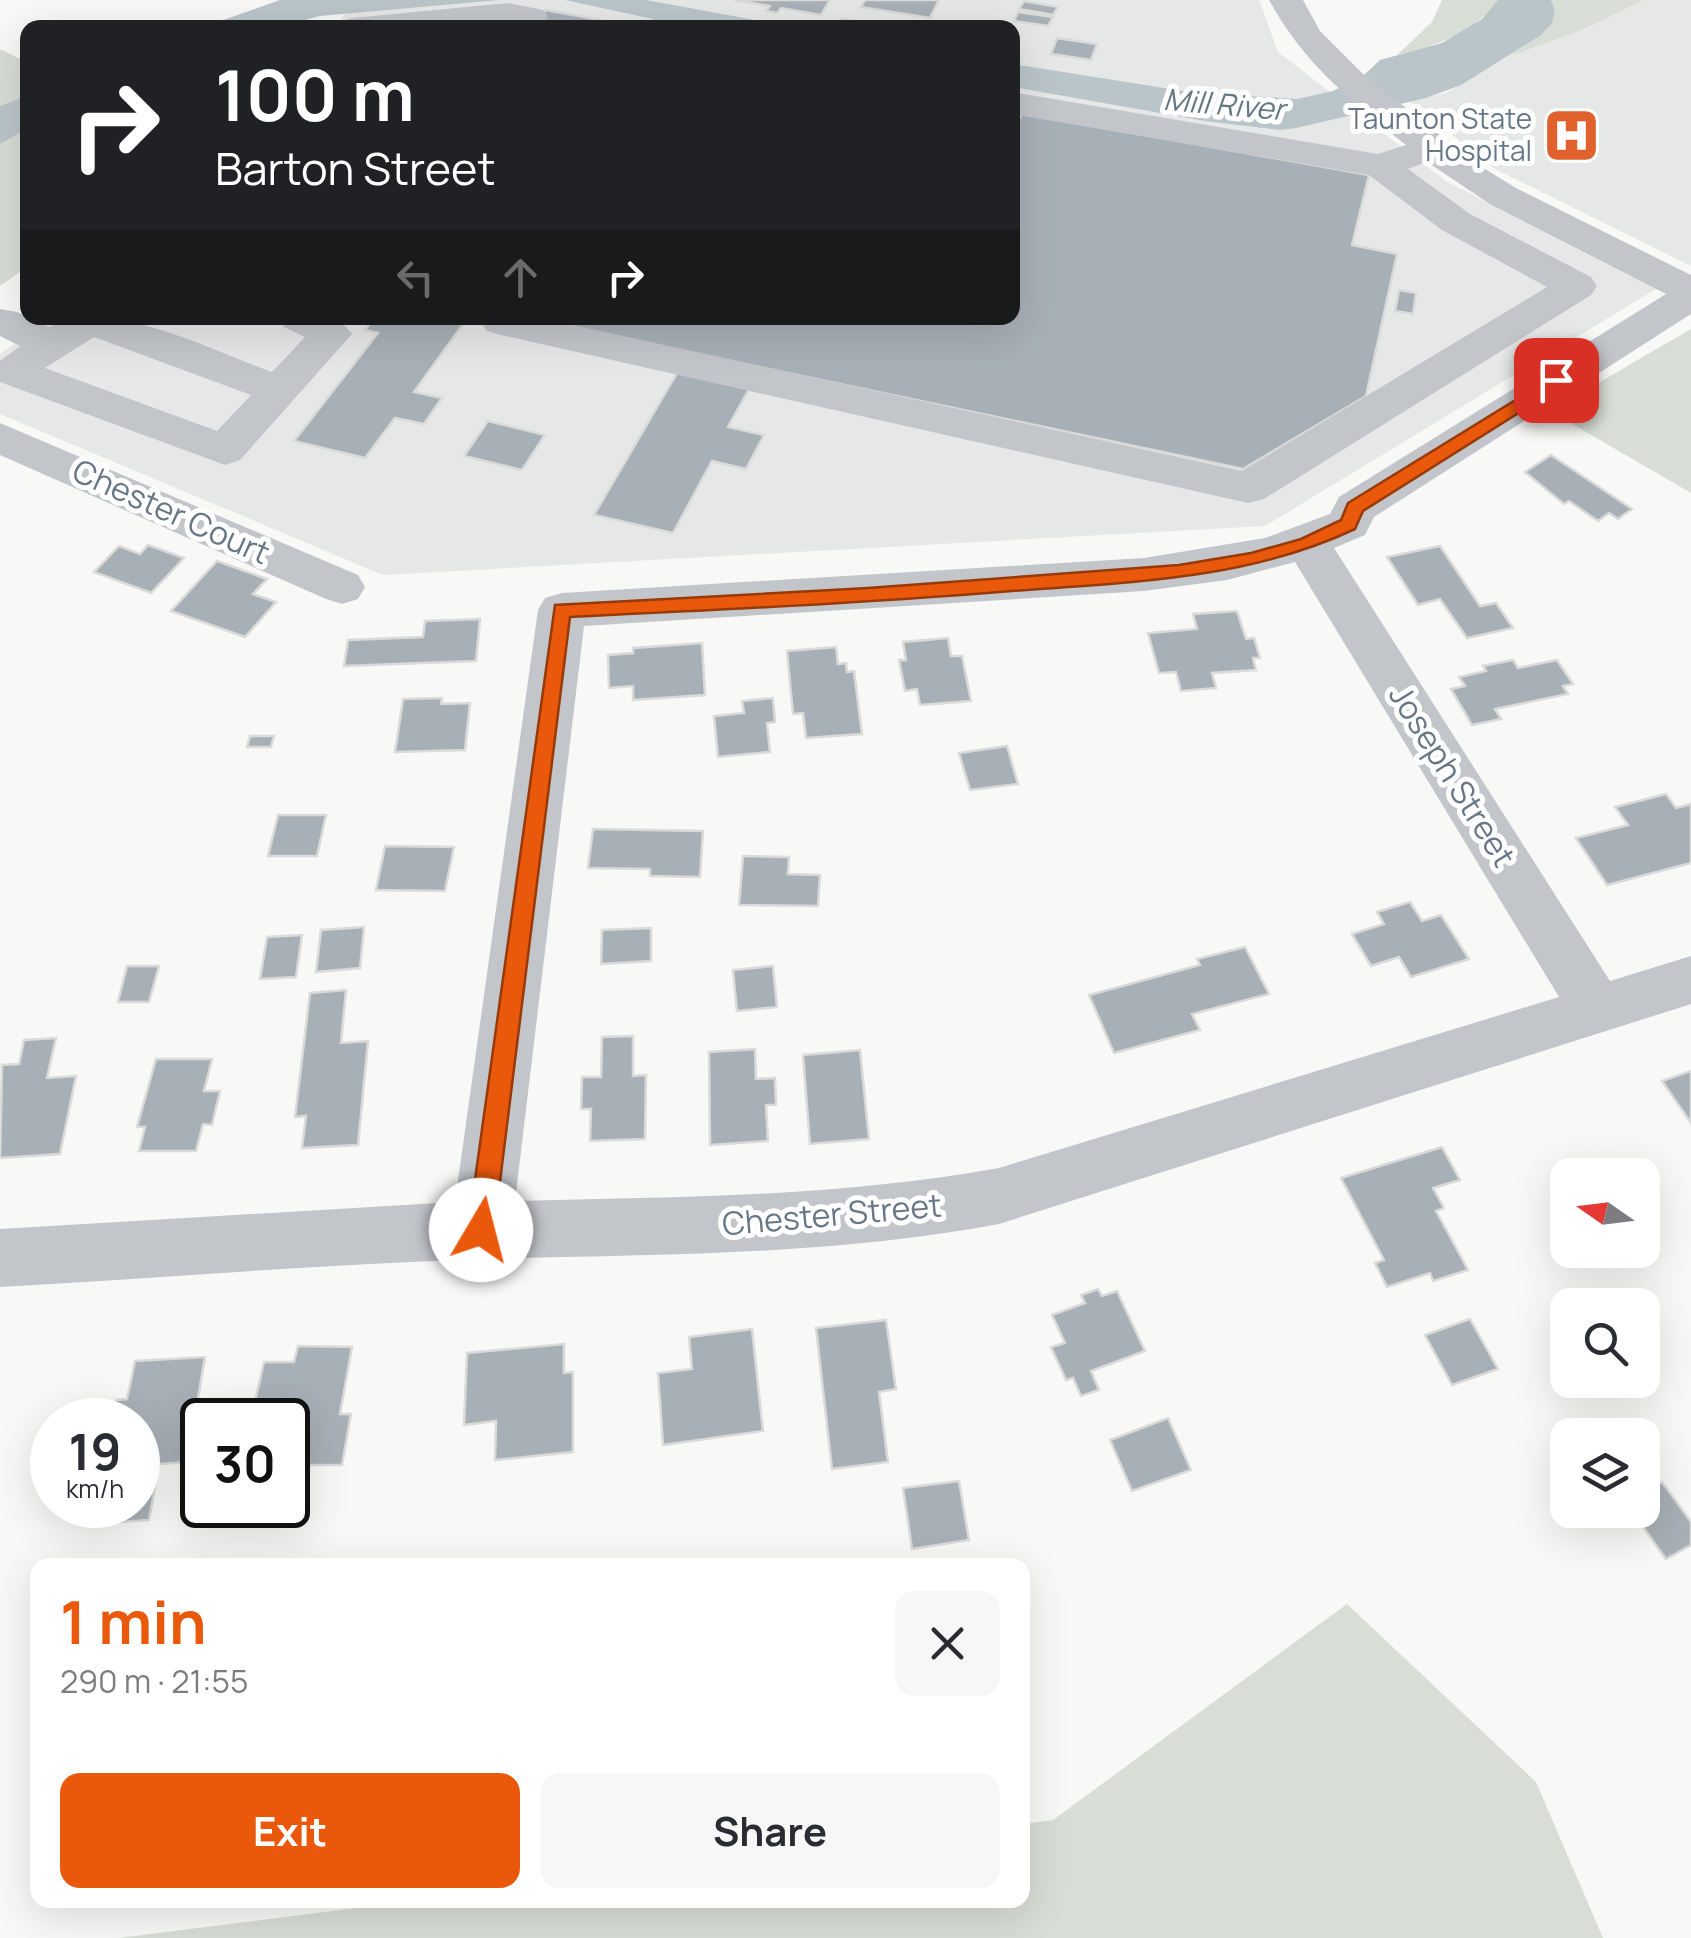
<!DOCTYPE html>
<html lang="en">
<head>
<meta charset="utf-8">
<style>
  body { margin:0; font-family:Manrope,sans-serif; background:#f7f7f7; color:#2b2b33; height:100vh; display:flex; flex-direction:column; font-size:38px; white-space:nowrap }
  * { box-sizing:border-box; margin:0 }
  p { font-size:32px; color:#7c7c81 }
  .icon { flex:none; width:55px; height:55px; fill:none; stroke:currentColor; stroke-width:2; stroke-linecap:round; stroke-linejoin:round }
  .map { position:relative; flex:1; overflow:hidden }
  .details { position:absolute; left:30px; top:1558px; width:1000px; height:350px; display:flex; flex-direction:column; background:#fff; border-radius:20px; box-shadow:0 10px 40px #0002 }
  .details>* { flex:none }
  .banner { position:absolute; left:20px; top:20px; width:1000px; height:305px; border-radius:20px; box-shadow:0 10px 40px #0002; background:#202124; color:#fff; overflow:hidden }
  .needle { width:65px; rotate:284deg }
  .tools { position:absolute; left:1550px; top:1158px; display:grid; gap:20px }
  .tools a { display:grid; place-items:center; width:110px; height:110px; border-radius:20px; background:#fff; box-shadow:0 10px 40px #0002; font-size:50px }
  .speed { position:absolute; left:30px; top:1398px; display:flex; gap:20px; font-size:50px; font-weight:700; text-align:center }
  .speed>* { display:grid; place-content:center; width:130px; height:130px; border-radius:50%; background:#fff; box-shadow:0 10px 40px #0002; line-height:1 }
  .speed small { font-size:25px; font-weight:400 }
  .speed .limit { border:5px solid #111; border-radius:15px; background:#fff; color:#111 }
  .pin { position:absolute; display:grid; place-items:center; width:85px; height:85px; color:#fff; margin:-42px; border-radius:20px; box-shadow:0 5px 15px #0006 }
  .me { position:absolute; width:110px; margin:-55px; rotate:8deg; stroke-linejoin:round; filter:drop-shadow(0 0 8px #0008) }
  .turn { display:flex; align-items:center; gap:35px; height:210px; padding:0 30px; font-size:45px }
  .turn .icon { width:130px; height:130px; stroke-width:2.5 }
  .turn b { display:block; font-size:70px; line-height:85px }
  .lanes { display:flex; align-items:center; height:95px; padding:0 30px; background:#0003; justify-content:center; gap:50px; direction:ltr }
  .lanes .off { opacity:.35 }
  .round { display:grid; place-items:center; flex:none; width:105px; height:105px; border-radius:20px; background:#f7f7f7 }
  .overview { display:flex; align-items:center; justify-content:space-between; height:170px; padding:0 30px }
  h1 { font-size:60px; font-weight:700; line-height:75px; color:#ea580c }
  .cta { display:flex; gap:20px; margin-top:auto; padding:20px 30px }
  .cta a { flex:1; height:115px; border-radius:20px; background:#ea580c; color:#fff; font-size:40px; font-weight:700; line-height:115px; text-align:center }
  .cta a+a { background:#f7f7f7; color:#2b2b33 }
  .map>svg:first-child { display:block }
  .built { fill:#e6e7e7 }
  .green { fill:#d8ddd5 }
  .water { fill:#bac5ca }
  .building { fill:#a8b0b7; stroke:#dadad8; stroke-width:2.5 }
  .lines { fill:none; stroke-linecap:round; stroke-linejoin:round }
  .minor { fill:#c2c5ca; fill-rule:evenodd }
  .route { fill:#ea580c; stroke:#983908; stroke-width:2.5 }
  .labels { text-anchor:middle; stroke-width:10; stroke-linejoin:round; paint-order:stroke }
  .far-poi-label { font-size:28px; fill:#687787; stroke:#fff; text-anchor:end }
  .far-water-label { font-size:30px; font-style:italic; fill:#637882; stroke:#fff }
  .street-label { font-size:32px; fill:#687787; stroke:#fff }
</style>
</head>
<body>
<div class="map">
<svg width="1691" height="1938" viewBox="0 0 1691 1938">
  <rect width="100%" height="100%" fill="#f8f8f6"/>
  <!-- built -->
  <g class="built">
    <path d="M353,0H1259L1278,52L1446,181L1656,289L1265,526L383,575L0,414V354L51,318H1012V28L337,27Z"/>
    <path d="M1644,0H1691V266L1495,169L1408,100L1446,93L1506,58L1582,30Z"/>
  </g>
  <!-- green -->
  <g class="green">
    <path d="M1442,0H1498C1479,30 1432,48 1397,55L1432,22Z"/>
    <path d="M1551,0H1644L1582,30L1506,58L1540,36L1555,10Z"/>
    <path d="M0,49L28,63L27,267L0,286Z"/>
    <path d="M1691,329V493L1550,411Z"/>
    <path d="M1347,1604L1536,1782L1603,1938H119L419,1900H1022L1023,1824L1053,1820Z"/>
  </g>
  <!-- water -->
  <g class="water">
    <path d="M280,0H499L320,16L279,27H204Z"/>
    <path d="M565,0H646L793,27H646L653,19Z"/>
    <path d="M1498,0H1551L1555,10L1552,23L1540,36L1461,85L1426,98L1296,128L1280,130L1205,121L1013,87V64L1189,92L1297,99L1333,91L1364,75L1380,60L1442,43L1482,19Z"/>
    <path d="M27,96V129L0,144V106Z"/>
  </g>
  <!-- building -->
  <g class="building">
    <path d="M734,0H830L821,15L781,8L777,13L766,11L770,6Z"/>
    <path d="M865,0H939L930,18L861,7Z"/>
    <path d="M1024,1L1058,7L1053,15L1019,9Z"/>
    <path d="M546,10L616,23L612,28H531Z"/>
    <path d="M1018,12L1053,17L1048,26L1014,21Z"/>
    <path d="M842,19L886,26H838Z"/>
    <path d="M1057,38L1097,44L1091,60L1051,54Z"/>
    <path d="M1022,113L1369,175L1352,245L1397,254L1366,396L1243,469L541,321L544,318H1012V135Z"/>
    <path d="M1399,290L1416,293L1413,314L1395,311Z"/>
    <path d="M374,318L466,320L414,392L442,398L424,424L395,418L365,458L294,441L378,333L365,330Z"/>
    <path d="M681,366L753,382L728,427L764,435L746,469L712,461L673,533L594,515Z"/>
    <path d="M488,421L545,435L522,470L464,456Z"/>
    <path d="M1551,455L1632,509L1618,519L1609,513L1598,521L1569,501L1564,504L1525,472Z"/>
    <path d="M148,545L184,558L151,593L94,572L119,546L140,554Z"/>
    <path d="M1440,546L1480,606L1496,603L1513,628L1467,638L1440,599L1418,605L1387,557Z"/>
    <path d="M217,561L267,579L253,594L276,602L245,637L171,611Z"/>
    <path d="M1237,611L1246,639L1254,638L1260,658H1253L1256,670L1212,673L1216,688L1181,691L1176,672L1159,673L1148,633L1197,629L1193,614Z"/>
    <path d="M480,619L476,661L344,666L348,640L423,637L425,621Z"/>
    <path d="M948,638L951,656H962L971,701L920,705L917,689L905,691L899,660H906L903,642Z"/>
    <path d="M702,643L705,695L633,700V686L609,688L608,655L633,653V648Z"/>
    <path d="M836,647L838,664L846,663L847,672L854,671L862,734L806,738L803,713L793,714L787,651Z"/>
    <path d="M1513,660L1518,668L1557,660L1573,684L1563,686L1568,694L1495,709L1501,719L1472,725L1451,689L1465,686L1459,677L1486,671L1483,666Z"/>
    <path d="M442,698L441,704L470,703L465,750L395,752L403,699Z"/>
    <path d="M773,698L775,722L767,723L770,752L718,757L714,716L744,713L742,701Z"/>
    <path d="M250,736H274L271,747H247Z"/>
    <path d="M1007,746L1018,784L970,790L959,753Z"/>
    <path d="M1666,794L1676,808L1691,804V863L1607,885L1576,838L1628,825L1615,807Z"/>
    <path d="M278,815H326L317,856H268Z"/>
    <path d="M593,829L703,831L700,877L650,876V869L588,868Z"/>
    <path d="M385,846L454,847L445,891L376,890Z"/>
    <path d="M743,856L789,857L788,874L820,875L818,906L739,905Z"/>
    <path d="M1410,902L1422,921L1441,915L1469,959L1411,977L1399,957L1371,966L1352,934L1384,924L1377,912Z"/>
    <path d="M364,927L360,968L316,972L321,930Z"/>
    <path d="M651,928V961L601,964L602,930Z"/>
    <path d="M302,935L296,977L260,979L267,937Z"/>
    <path d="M1245,947L1269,994L1192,1014L1200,1030L1114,1053L1089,995L1200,965L1197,959Z"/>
    <path d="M127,966H159L149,1002H118Z"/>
    <path d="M773,966L777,1007L737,1011L733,970Z"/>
    <path d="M346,990L341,1043L368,1041L358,1145L302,1148L306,1116L295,1117L310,993Z"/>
    <path d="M633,1036V1076L646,1075L645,1139L590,1141L591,1109H581L582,1077H601L602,1037Z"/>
    <path d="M56,1038L47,1078L76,1076L60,1154L0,1158L2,1065L19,1064L24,1040Z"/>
    <path d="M755,1049L756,1079L775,1078L776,1105H766L768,1141L710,1145L709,1052Z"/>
    <path d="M860,1050L869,1139L810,1144L803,1055Z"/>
    <path d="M156,1059H212L204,1091H220L212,1125L203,1124L196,1151H139L145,1127H137Z"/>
    <path d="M1691,1071V1123L1662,1081Z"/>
    <path d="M1442,1147L1460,1180L1433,1188L1444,1208L1436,1211L1468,1270L1433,1281L1430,1273L1387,1287L1375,1263L1384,1260L1341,1178Z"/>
    <path d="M1098,1289L1102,1296L1117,1291L1145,1351L1091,1371L1099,1390L1081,1396L1073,1378L1066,1380L1051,1347L1065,1343L1052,1315L1085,1303L1081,1295Z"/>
    <path d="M1470,1319L1498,1369L1452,1385L1425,1335Z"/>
    <path d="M886,1320L896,1389L879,1392L888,1462L832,1469L816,1328Z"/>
    <path d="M752,1329L763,1431L663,1445L658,1373L692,1369L689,1337Z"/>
    <path d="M564,1344V1373L573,1372V1452L495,1460L496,1421L464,1425L467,1353Z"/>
    <path d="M298,1346L352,1347L340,1414H351L342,1465H297L291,1493H288V1420H251L264,1362H294Z"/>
    <path d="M205,1357L187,1462L159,1464L149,1520L87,1524L91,1505H138V1420H112L116,1400L127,1399L135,1361Z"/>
    <path d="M1168,1418L1191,1470L1132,1491L1110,1440Z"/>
    <path d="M959,1481L969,1540L912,1549L903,1488Z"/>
    <path d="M1662,1482L1691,1522V1545L1666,1559L1631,1510H1642V1493Z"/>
  </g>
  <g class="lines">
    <!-- minor -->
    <g class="minor">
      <path d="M1269,0H1303L1320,31L1361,72L1472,161L1516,188L1691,275V314L1374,517L1365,535L1334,548L1610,981L1691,956V1004L999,1224C828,1256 658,1254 485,1259C323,1264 162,1278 0,1287V1229L455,1202L538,610L545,598L562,593L1144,558L1265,538L1330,514L1339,497L1666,294L1490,204L1427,162L1408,169L1470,214L1591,277L1597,286L1591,295L1264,499L1248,503L501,335L487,331L481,322L484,318H541L1242,471L1547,287L1442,230L1369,175L1012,114V92L1378,154L1406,145C1350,100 1304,64 1269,0ZM1295,562L1559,997L999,1168C838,1197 678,1197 515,1201L584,626L1144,591L1227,580Z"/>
      <path d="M508,3L543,10L548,17L543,24C529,28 518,23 504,24C448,25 392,28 336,28L341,21L353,18Z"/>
      <path d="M0,309L17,312L49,327C111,296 210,350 272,372L305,337L284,327L278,318C303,318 336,310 352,334L240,460L225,465L0,382V361L20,346L0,336ZM94,337L251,395L217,431L45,368Z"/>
      <path d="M0,423L358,575L365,587L358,599L342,604L326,599L0,455Z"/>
    </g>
  </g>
  <!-- route -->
  <path class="route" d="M1556,375L1563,376V385L1363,511L1355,529C1247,580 1130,582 1012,591C865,603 718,610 570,617L494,1230L490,1238L481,1242L472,1238L468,1230L555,605L868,588L1179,565L1251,553L1301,539L1341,520L1348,503Z"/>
  <!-- icons -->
  <defs>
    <symbol id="hospital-square" viewBox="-11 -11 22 22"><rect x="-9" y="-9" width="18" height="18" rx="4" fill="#e1612d" stroke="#fff"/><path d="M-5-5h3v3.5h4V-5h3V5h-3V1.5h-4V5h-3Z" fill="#fff"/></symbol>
  </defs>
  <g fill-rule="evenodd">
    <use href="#hospital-square" x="1540" y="104" width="63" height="63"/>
  </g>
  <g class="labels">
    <!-- far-poi labels -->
    <g class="far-poi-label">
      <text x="1532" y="129">Taunton State<tspan x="1532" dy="32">Hospital</tspan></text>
    </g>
    <!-- far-water labels -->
    <g class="far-water-label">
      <text transform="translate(1224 105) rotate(5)" y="10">Mill River</text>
    </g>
    <!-- street labels -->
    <g class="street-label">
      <text transform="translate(171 512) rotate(24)" y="11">Chester Court</text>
      <text transform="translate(1452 776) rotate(58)" y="11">Joseph Street</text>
      <text transform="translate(832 1215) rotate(-5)" y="11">Chester Street</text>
    </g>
  </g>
</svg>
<div class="tools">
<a><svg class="needle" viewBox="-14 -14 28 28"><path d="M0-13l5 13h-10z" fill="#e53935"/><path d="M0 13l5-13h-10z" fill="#7c7c81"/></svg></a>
<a><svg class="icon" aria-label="search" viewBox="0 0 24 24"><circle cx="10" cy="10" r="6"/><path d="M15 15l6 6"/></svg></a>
<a><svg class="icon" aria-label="layers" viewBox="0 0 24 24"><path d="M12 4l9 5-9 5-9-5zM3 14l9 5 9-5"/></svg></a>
</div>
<div class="speed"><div>19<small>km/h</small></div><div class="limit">30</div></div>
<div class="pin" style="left:1556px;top:380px;background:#d93025"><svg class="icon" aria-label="arrive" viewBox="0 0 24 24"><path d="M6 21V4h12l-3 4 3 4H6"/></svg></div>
<svg class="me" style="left:481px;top:1230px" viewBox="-20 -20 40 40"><circle r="19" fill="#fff"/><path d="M0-13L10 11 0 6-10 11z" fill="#ea580c"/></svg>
<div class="banner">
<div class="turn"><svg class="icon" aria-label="right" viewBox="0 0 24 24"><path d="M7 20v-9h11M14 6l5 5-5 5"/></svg><div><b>100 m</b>Barton Street</div></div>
<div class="lanes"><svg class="icon off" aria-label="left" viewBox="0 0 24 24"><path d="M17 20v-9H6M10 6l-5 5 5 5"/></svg><svg class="icon off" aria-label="ahead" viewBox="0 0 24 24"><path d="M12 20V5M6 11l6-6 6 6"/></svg><svg class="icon" aria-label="right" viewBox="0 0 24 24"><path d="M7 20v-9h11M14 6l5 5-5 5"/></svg></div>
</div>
<section class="details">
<div class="overview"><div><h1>1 min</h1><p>290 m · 21:55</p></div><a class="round"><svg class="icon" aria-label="close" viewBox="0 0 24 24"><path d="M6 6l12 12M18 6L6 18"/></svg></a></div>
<div class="cta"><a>Exit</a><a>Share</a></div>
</section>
</div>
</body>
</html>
